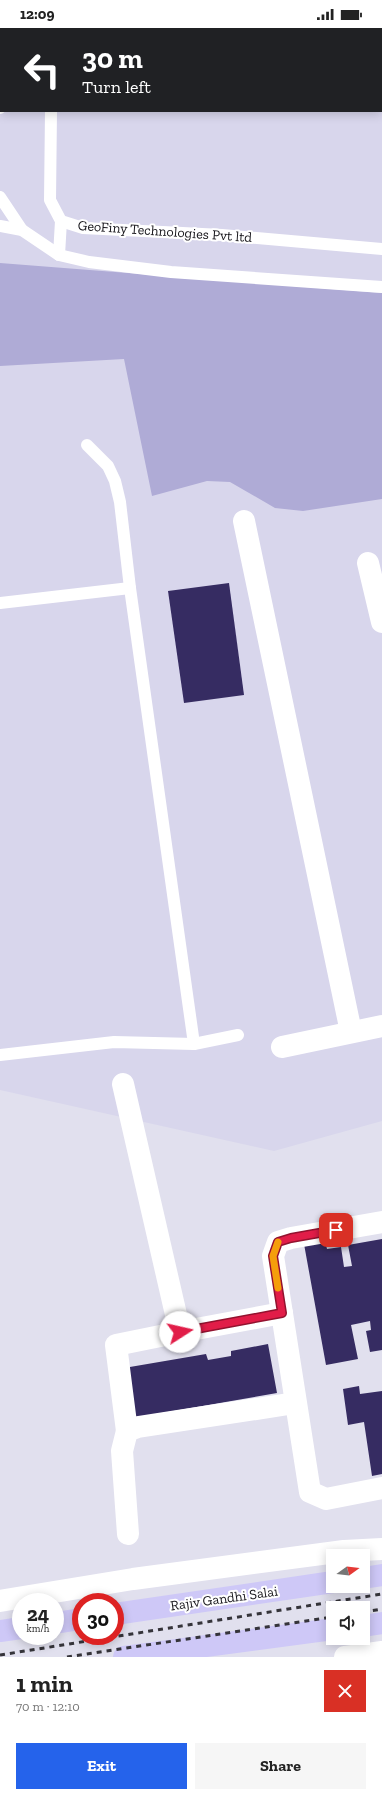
<!DOCTYPE html>
<html lang="en">
<head>
<meta charset="utf-8">
<style>
  body { margin:0; font-family:"Zilla Slab",serif; background:#f6f6f6; color:#222; height:100vh; display:flex; flex-direction:column; font-size:15px; white-space:nowrap }
  * { box-sizing:border-box; margin:0 }
  p { font-size:13px; color:#767676 }
  .icon { flex:none; width:22px; height:22px; fill:none; stroke:currentColor; stroke-width:2; stroke-linecap:round; stroke-linejoin:round }
  .map { position:relative; height:1629px; overflow:hidden }
  .drawer { display:flex; flex-direction:column; background:#fff; flex:1 }
  .drawer>* { flex:none }
  .banner { position:absolute; left:0px; top:0px; width:382px; height:84px; box-shadow:0 2px 10px #0003; background:#202124; color:#fff; overflow:hidden }
  .needle { width:26px; rotate:75deg }
  .buttons { position:absolute; left:326px; top:1521px; display:grid; gap:8px }
  .buttons a { display:grid; place-items:center; width:44px; height:44px; border-radius:0px; background:#fff; box-shadow:0 2px 10px #0003; font-size:20px }
  .speed { position:absolute; left:12px; top:1565px; display:flex; gap:8px; font-size:20px; font-weight:700; text-align:center }
  .speed>* { display:grid; place-content:center; width:52px; height:52px; border-radius:50%; background:#fff; box-shadow:0 2px 10px #0003; line-height:1 }
  .speed small { font-size:10px; font-weight:400 }
  .speed .limit { border:6px solid #d22; background:#fff; color:#111 }
  .pin { position:absolute; display:grid; place-items:center; width:34px; height:34px; color:#fff; margin:-17px; border-radius:8px; box-shadow:0 2px 6px #0006 }
  .me { position:absolute; width:44px; margin:-22px; rotate:80deg; stroke-linejoin:round; filter:drop-shadow(0 0 3px #0008) }
  .turn { display:flex; align-items:center; gap:14px; height:84px; padding:0 16px; font-size:18px }
  .turn .icon { width:52px; height:52px; stroke-width:2.5 }
  .turn b { display:block; font-size:28px; line-height:34px }
  .round { display:grid; place-items:center; flex:none; width:42px; height:42px; border-radius:0px; background:#f6f6f6 }
  .overview { display:flex; align-items:center; justify-content:space-between; height:68px; padding:0 16px }
  h1 { font-size:24px; font-weight:700; line-height:30px }
  .button { display:flex; gap:8px; margin-top:auto; padding:8px 16px }
  .button a { flex:1; height:46px; border-radius:0px; background:#2563eb; color:#fff; font-size:16px; font-weight:700; line-height:46px; text-align:center }
  .button a+a { background:#f6f6f6; color:#222 }
  .status { display:flex; justify-content:space-between; align-items:center; height:28px; padding:0 20px; background:#fff; direction:ltr }
  .status svg { height:11px; fill:currentColor }
  .map>svg:first-child { display:block }
  .built { fill:#d8d6ec }
  .green { fill:#afabd6 }
  .building { fill:#362c62 }
  .lines { fill:none; stroke-linecap:round; stroke-linejoin:round }
  .lane { stroke:#fff; stroke-width:12 }
  .street { stroke:#fff; stroke-width:22 }
  .secondary { stroke:#fff; stroke-width:22 }
  .primary { stroke:#cec8f7; stroke-width:22 }
  .rail { stroke:#35343a; stroke-width:3; stroke-dasharray:5 5; stroke-linecap:butt }
  .route-casing { stroke:#92132f; stroke-width:10 }
  .route { stroke:#e11d48; stroke-width:7 }
  .slow { stroke:#f59e0b; stroke-width:7 }
  .labels { text-anchor:middle; stroke-width:4; stroke-linejoin:round; paint-order:stroke }
  .street-label { font-size:14px; fill:#151419; stroke:#fff }
</style>
</head>
<body>
<div class="status"><b>12:09</b><svg viewBox="0 0 49 12"><path d="M0 12V9h3v3zM5 12V6h3v6zM10 12V3h3v9zM15 12V0h3v12zM26 1h20v11H26zM47 4h2v5h-2z"/></svg></div>
<div class="map">
<svg width="382" height="1629" viewBox="0 0 382 1629">
  <rect width="100%" height="100%" fill="#e1e0ee"/>
  <!-- built -->
  <path class="built" d="M0,0L280,1H1V83H381L382,19V1093L274,1123L0,1062Z"/>
  <!-- green -->
  <path class="green" d="M0,235L382,265V471L303,483L275,480L230,454L207,453L152,468L124,331L0,338Z"/>
  <!-- building -->
  <g class="building">
    <path d="M229,555L244,667L184,675L168,563Z"/>
    <path d="M382,1211V1322L370,1324L366,1303L371,1302L370,1293L351,1297L358,1331L326,1337L304,1216L325,1213L327,1221L341,1219L344,1239L352,1238L348,1217Z"/>
    <path d="M268,1316L277,1365L133,1390L124,1340L206,1326L208,1332L231,1328V1323Z"/>
    <path d="M359,1358L360,1366L382,1363V1446L372,1448L364,1394L348,1397L343,1361Z"/>
  </g>
  <g class="lines">
    <!-- lane -->
    <g class="lane">
      <path d="M0,0L1,2"/>
      <path d="M0,80L1,79"/>
      <path d="M51,83L50,172L61,193L83,200L222,207L382,221"/>
      <path d="M0,169L22,202"/>
      <path d="M0,198L22,202L59,227L89,234L171,244L382,259"/>
      <path d="M59,227L61,193"/>
      <path d="M87,417L108,438L115,453L120,474L130,560L194,1016"/>
      <path d="M0,575L130,560"/>
      <path d="M0,1027L114,1014L194,1016L238,1007"/>
    </g>
    <!-- street -->
    <g class="street">
      <path d="M244,493L351,1004"/>
      <path d="M368,535L382,594"/>
      <path d="M282,1019L382,998"/>
      <path d="M123,1056L180,1304L116,1317L127,1403"/>
      <path d="M382,1194L291,1210L278,1214L273,1228L310,1464L326,1471L382,1460"/>
      <path d="M180,1304L282,1285"/>
      <path d="M128,1506L122,1423L127,1403L138,1399L295,1375"/>
    </g>
    <!-- secondary -->
    <g class="secondary">
      <path d="M0,1573L133,1551L344,1523L382,1521"/>
      <path d="M345,1629L382,1624"/>
    </g>
    <!-- primary -->
    <g class="primary">
      <path d="M363,1550L382,1547"/>
      <path d="M115,1586L333,1554"/>
      <path d="M55,1595L81,1591"/>
      <path d="M363,1598L382,1595"/>
      <path d="M0,1603L21,1600"/>
      <path d="M124,1629L333,1601"/>
    </g>
    <!-- rail -->
    <g class="rail">
      <path d="M363,1584L382,1581"/>
      <path d="M0,1627L382,1566"/>
      <path d="M67,1629L333,1589"/>
    </g>
  </g>
  <g class="lines">
    <defs>
      <path id="route" d="M180,1304L282,1285L273,1228L278,1214L291,1210L336,1202"/>
    </defs>
    <!-- route casing -->
    <use href="#route" class="route-casing"/>
    <!-- route -->
    <use href="#route" class="route"/>
    <!-- slow -->
    <path class="slow" d="M278,1260L273,1228L278,1214"/>
  </g>
  <g class="labels">
    <!-- street labels -->
    <g class="street-label">
      <text transform="translate(165 203) rotate(4)" y="5">GeoFiny Technologies Pvt ltd</text>
      <text transform="translate(224 1570) rotate(-8)" y="5">Rajiv Gandhi Salai</text>
    </g>
  </g>
</svg>
<div class="buttons">
<a><svg class="needle" viewBox="-14 -14 28 28"><path d="M0-13l5 13h-10z" fill="#e53935"/><path d="M0 13l5-13h-10z" fill="#767676"/></svg></a>
<a><svg class="icon" aria-label="sound" viewBox="0 0 24 24"><path d="M4 9h4l5-4v14l-5-4H4zM17 9q2 3 0 6"/></svg></a>
</div>
<div class="speed"><div>24<small>km/h</small></div><div class="limit">30</div></div>
<div class="pin" style="left:336px;top:1202px;background:#d93025"><svg class="icon" aria-label="arrive" viewBox="0 0 24 24"><path d="M6 21V4h12l-3 4 3 4H6"/></svg></div>
<svg class="me" style="left:180px;top:1304px" viewBox="-20 -20 40 40"><circle r="19" fill="#fff"/><path d="M0-13L10 11 0 6-10 11z" fill="#e11d48"/></svg>
<div class="banner">
<div class="turn"><svg class="icon" aria-label="left" viewBox="0 0 24 24"><path d="M17 20v-9H6M10 6l-5 5 5 5"/></svg><div><b>30 m</b>Turn left</div></div>
</div>
</div>
<section class="drawer">
<div class="overview"><div><h1>1 min</h1><p>70 m · 12:10</p></div><a class="round" style="background:#d93025;color:#fff"><svg class="icon" aria-label="close" viewBox="0 0 24 24"><path d="M6 6l12 12M18 6L6 18"/></svg></a></div>
<div class="button"><a>Exit</a><a>Share</a></div>
</section>
</body>
</html>
